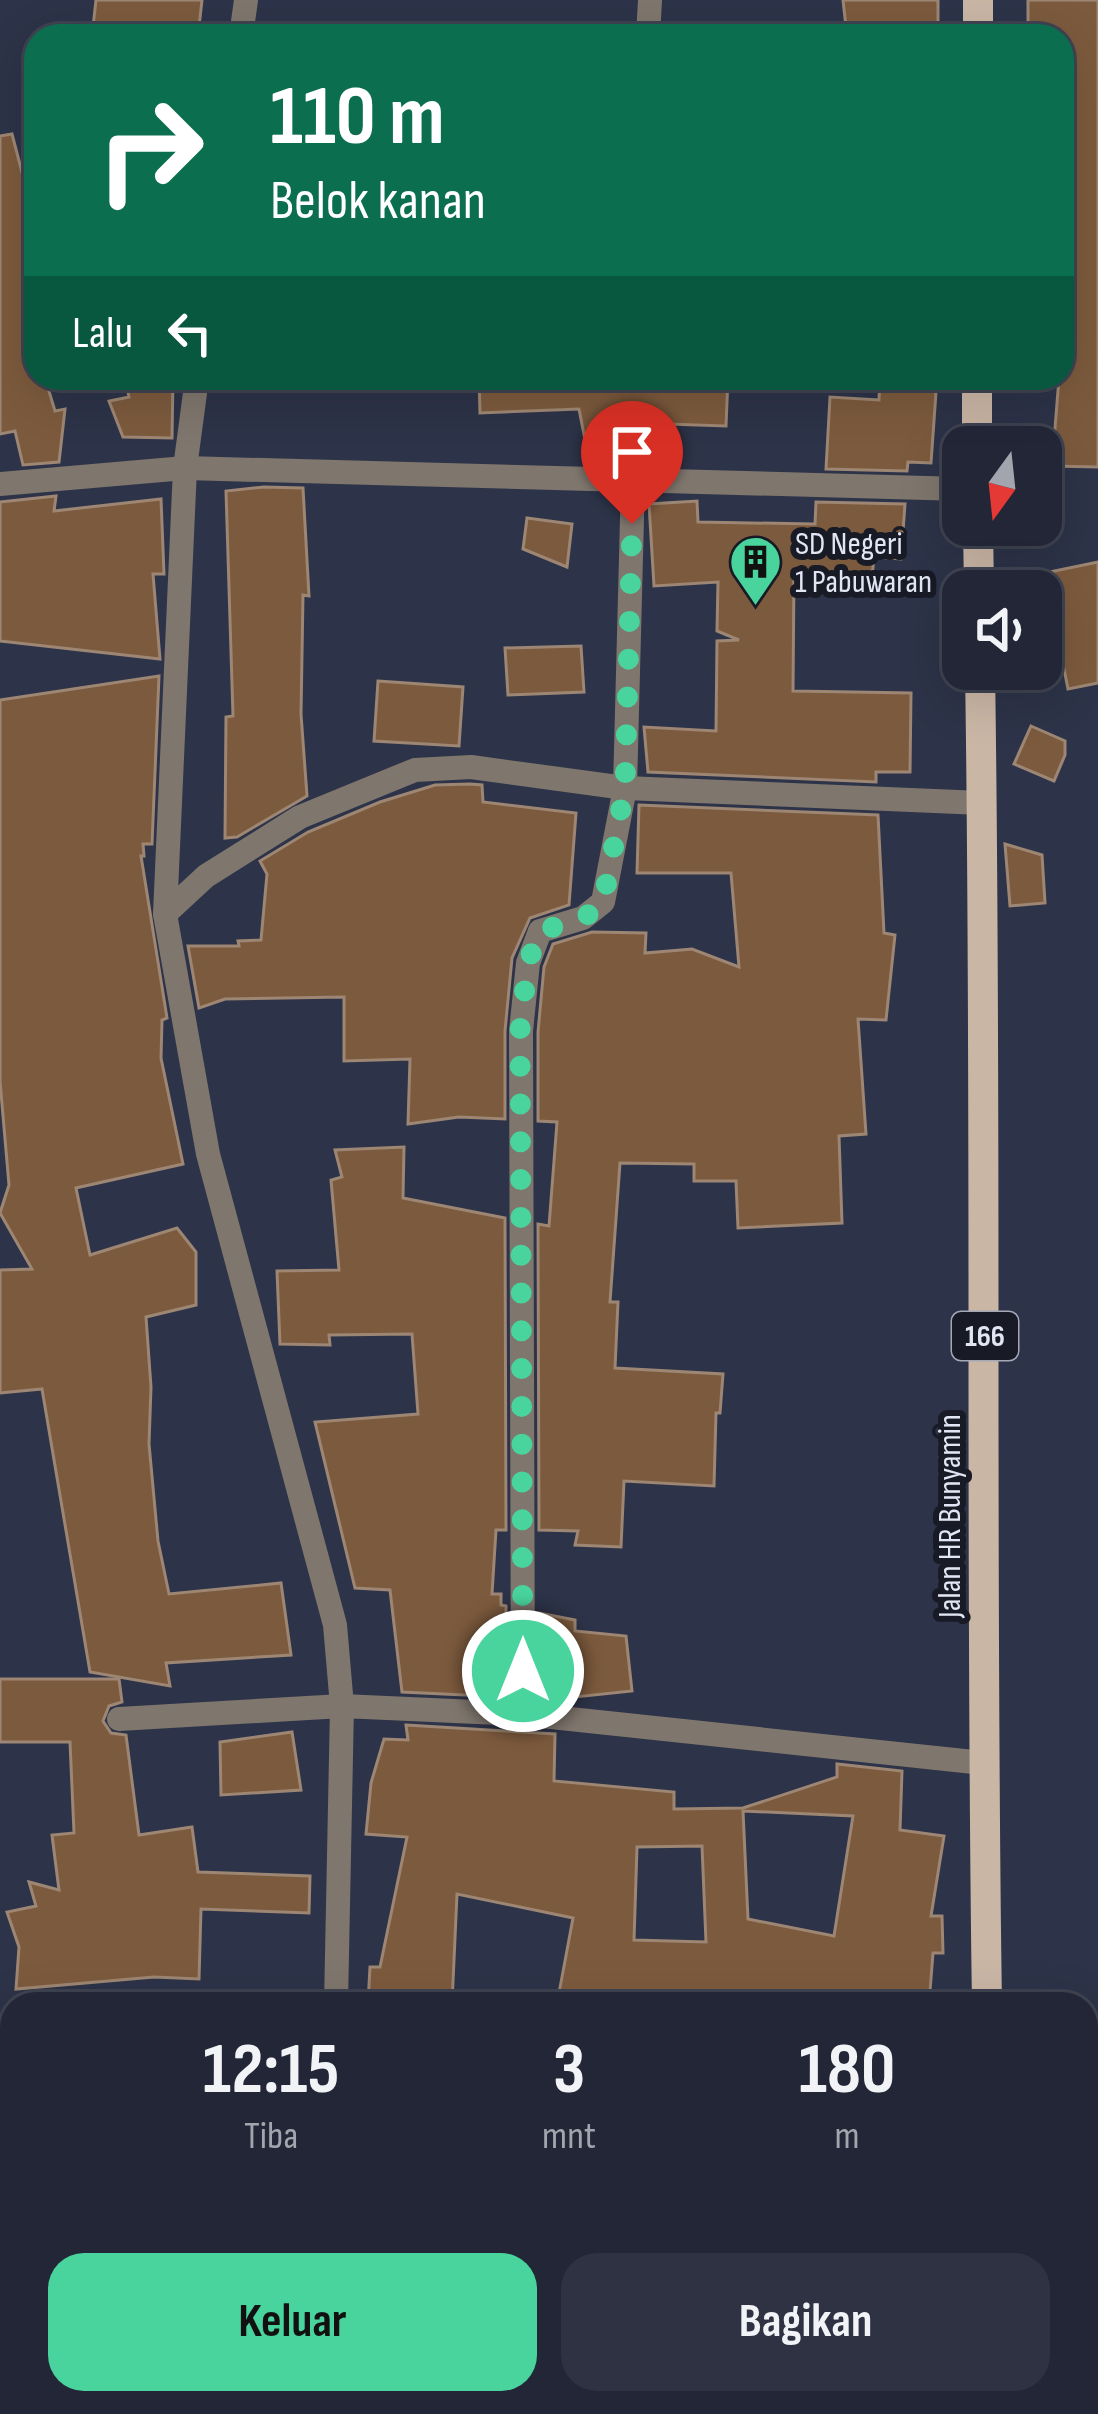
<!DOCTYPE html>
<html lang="id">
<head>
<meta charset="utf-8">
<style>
  body { margin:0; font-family:"Sofia Sans Condensed",sans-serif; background:#2e3242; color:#f1f3f6; height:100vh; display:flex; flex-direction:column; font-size:45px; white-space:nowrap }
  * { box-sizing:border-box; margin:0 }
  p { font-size:39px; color:#a2a5ad }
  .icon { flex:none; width:66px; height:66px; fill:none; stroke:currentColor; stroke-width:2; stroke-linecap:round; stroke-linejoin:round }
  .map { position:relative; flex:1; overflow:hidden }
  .side { position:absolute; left:0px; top:1992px; width:1098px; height:423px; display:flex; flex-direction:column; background:#222636; border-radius:36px 36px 0 0; box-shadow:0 12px 48px #0002,0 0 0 3px #3f4351 }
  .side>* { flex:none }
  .guide { position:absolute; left:24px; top:24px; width:1050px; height:366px; border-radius:36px; box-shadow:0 12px 48px #0002,0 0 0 3px #3f4351; background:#0b6e4f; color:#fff; overflow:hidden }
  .needle { width:78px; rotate:195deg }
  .fabs { position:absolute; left:942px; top:426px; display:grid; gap:24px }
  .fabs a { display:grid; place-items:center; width:120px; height:120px; border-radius:24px; background:#222636; box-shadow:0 12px 48px #0002,0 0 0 3px #3f4351; font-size:60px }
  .pin { position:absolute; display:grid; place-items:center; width:102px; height:102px; color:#fff; margin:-123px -51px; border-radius:50% 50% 50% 0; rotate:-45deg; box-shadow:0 0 12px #0007 }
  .pin .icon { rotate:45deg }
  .me { position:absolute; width:132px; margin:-66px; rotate:0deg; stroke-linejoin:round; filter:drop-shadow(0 0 9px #0008) }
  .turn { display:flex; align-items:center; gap:42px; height:252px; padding:0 48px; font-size:54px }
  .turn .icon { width:156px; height:156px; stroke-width:2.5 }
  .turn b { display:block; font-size:84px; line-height:102px }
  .then { display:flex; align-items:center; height:114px; padding:0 48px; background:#0003; gap:24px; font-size:45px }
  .eta { display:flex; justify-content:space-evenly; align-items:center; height:204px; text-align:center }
  .eta b { font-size:72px; font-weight:700; line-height:84px }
  .primary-button { display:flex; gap:24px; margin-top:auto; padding:24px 48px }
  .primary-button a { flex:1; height:138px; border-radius:36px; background:#49d49d; color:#111; font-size:48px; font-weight:700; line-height:138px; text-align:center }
  .primary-button a+a { background:#2e3242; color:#f1f3f6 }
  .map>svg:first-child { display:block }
  .building { fill:#7c5a3d; stroke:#9d8673; stroke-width:3; fill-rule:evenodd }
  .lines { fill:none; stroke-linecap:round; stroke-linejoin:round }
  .minor { stroke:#7f766d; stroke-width:24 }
  .primary { stroke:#cab6a5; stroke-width:30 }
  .route { stroke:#49d49d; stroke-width:21; stroke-dasharray:0 37.8 }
  .labels { text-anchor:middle; stroke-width:12; stroke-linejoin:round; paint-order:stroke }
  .shield { fill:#181b25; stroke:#a5a9b6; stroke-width:3 }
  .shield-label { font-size:30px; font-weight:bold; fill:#e2e6f4 }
  .poi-label { font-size:33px; fill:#e2e6f4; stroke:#181b25; text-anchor:start }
  .street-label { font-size:33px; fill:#e2e6f4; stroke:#181b25 }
</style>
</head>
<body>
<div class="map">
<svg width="1098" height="2414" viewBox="0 0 1098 2414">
  <rect width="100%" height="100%" fill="#2d3348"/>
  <!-- building -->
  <g class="building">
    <path d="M96,0H202L198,36H92Z"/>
    <path d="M843,0H938V36H847Z"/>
    <path d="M1028,0H1098V467L1052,466L1059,378H1062V36H1028Z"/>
    <path d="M12,134L36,226V378H45L55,411L65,409L59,462L23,465L15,431L0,434V136Z"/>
    <path d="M125,378H173L172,438L123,437L109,401L129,397Z"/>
    <path d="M479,378H728L726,426L667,424L663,455L587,450L579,409L480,413Z"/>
    <path d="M880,378H937L931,463L908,462L907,471L826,469L830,397L879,400Z"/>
    <path d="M264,487L303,488L309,596L303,595L301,714L307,796L237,837L225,838L226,717L233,716L226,491Z"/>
    <path d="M56,496L54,511L161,499L164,574H153L160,659L0,641V502Z"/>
    <path d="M697,501L698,522L815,524L816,502L905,504L901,559L874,557L872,577L794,572L793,691L911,693L910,772H876V782L648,772L644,727L716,731L717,641L739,640L717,631L718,582L654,586L649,504Z"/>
    <path d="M527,518L572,524L567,567L523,549Z"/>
    <path d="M1098,562V683L1068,689L1045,573Z"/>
    <path d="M581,646L584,692L508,695L505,648Z"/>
    <path d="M159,676L152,844H143L144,856H141L167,1018L162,1020L161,1058L183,1164L76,1188L90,1255L177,1228L196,1252V1305L146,1317L151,1387L149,1444L158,1541L169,1594L281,1583L291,1655L166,1663L170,1686L90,1672L42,1389L0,1393V1270L32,1269L0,1213L9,1185L0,1081V700Z"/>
    <path d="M378,681L463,687L459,746L374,741Z"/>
    <path d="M1031,726L1065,741V755L1054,781L1014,764Z"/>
    <path d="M470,784L482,785L483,802L576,813L569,905L530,918L512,958L505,1031V1119L459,1117L408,1124L410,1059L344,1061V997L225,999L199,1008L188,946H239L238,941L261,940L267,874L260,861L308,832L380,802L435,785Z"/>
    <path d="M639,805L878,815L884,933L895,935L886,1020L858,1019L866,1134L839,1136L842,1223L738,1228L736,1181H694V1164L620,1163L610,1302H618L615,1368L723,1374L720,1413H716L714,1486L624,1481L621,1547L575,1545L578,1531L539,1530L538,1224L549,1226L557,1122L538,1121V1032L544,967L553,944L592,932L646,933L645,953L692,949L739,967L731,873H637Z"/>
    <path d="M1005,844L1042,855L1045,903L1010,906Z"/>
    <path d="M404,1147L403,1198L505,1218L506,1530H496L492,1594H501V1605L506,1606V1697L402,1692L390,1590L355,1588L315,1422L418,1414L412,1334L329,1335L330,1345L280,1344L277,1271L339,1270L331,1180L342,1177L335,1150Z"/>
    <path d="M539,1613L575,1620V1631L626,1636L632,1691L574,1697V1700L539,1699Z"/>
    <path d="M0,1679H119L122,1702L109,1706L103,1721L111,1733L126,1735L139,1835L192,1827L198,1872L310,1876L309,1913L201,1909L199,1979L154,1977L16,1989L19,1947L7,1912L36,1906L29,1882L59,1890L52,1835L74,1833L70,1742H0Z"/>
    <path d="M406,1725L555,1734L554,1781L674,1792V1809L743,1808L837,1777V1764L902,1771L900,1830L944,1836L931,1916H942L943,1953H933L929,2004H557L573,1918L457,1894L452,2004H368L370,1967H380L407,1837L366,1834L371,1783L384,1739L408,1740ZM743,1811L853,1816L834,1936L748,1919ZM702,1846L706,1942L634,1940L637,1847Z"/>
    <path d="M292,1732L301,1790L221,1795L220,1742Z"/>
  </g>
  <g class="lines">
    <!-- minor -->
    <g class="minor">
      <path d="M241,36L246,0"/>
      <path d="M648,36L650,0"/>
      <path d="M0,484L185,468L963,489"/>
      <path d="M165,914L206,876L300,817L415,770L471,767L625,788L982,803"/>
      <path d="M523,1714L521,1031L528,963L540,931L583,918L603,902L625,788L633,480"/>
      <path d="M119,1719L342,1706L335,1625L208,1154L165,914L185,468L197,378"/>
      <path d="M336,2004L342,1706L523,1714L983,1763"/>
      <path d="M0,2259L12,2258"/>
      <path d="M298,2414L299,2403"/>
    </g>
    <!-- primary -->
    <g class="primary">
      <path d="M978,36V0"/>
      <path d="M977,447V378"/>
      <path d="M978,525L979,591"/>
      <path d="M980,669C987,1114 980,1559 987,2004"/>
      <path d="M990,2403V2414"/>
    </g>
  </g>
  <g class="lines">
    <!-- route -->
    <path class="route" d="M523,1671L520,1030L528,962L540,931L584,918L603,902L625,788L632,524"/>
  </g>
  <!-- icons -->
  <defs>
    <symbol id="building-pin" viewBox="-11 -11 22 30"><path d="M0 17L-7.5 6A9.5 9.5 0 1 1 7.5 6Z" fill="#49d49d" stroke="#181b25"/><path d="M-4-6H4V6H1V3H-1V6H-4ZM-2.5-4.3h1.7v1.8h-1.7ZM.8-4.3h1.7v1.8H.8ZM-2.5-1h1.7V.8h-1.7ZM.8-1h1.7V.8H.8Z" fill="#111"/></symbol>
  </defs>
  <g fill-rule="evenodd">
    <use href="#building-pin" x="726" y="532" width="59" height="81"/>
  </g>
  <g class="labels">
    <!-- shield labels -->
    <rect class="shield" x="952" y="1312" width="66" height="48" rx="9"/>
    <g class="shield-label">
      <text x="985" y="1346">166</text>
    </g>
    <!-- poi labels -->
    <g class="poi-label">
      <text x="795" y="554">SD Negeri<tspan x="795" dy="38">1 Pabuwaran</tspan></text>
    </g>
    <!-- street labels -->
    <g class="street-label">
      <text transform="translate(948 1516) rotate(-90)" y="12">Jalan HR Bunyamin</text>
    </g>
  </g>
</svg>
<div class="fabs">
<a><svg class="needle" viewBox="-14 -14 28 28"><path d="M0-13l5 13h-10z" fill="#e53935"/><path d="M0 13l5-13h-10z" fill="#a2a5ad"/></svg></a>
<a><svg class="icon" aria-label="sound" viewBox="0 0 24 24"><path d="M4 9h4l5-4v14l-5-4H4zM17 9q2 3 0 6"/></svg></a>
</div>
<div class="pin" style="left:632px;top:524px;background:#d93025"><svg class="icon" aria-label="arrive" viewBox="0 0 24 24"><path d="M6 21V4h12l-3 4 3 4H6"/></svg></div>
<svg class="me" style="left:523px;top:1671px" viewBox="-20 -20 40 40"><circle r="17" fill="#49d49d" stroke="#fff" stroke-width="3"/><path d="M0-11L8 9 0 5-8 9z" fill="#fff"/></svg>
<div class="guide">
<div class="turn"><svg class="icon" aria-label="right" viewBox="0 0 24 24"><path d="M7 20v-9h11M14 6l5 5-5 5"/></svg><div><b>110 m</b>Belok kanan</div></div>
<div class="then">Lalu<svg class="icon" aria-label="left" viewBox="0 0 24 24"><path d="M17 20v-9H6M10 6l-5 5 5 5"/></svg></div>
</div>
<section class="side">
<div class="eta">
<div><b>12:15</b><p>Tiba</p></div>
<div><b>3</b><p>mnt</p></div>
<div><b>180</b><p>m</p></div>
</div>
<div class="primary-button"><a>Keluar</a><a>Bagikan</a></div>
</section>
</div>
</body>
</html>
